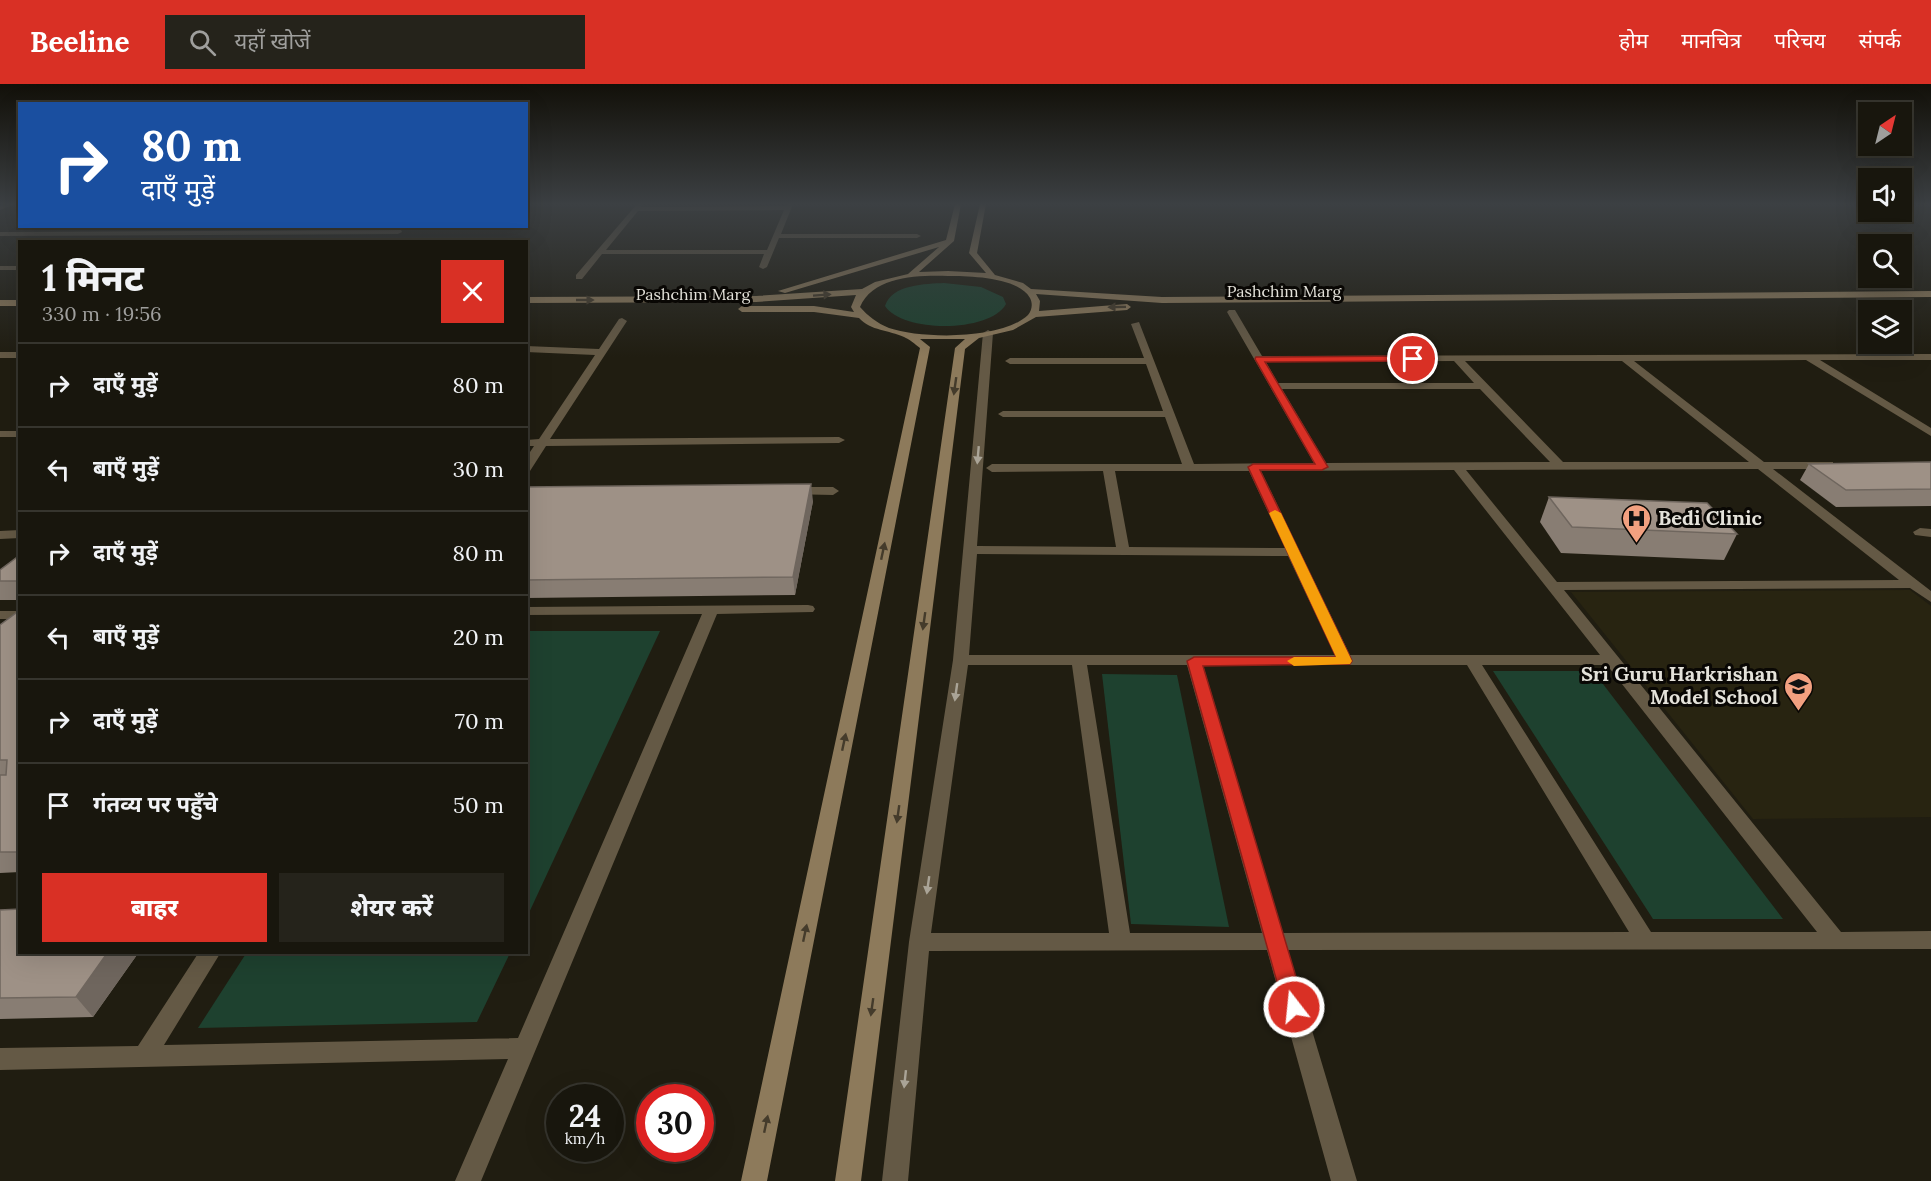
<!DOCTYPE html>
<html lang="hi">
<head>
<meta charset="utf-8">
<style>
  body { margin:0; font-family:Lora,"Noto Sans Devanagari",serif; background:#25231b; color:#f1f3f6; height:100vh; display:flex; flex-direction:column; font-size:22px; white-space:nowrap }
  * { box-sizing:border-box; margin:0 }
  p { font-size:20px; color:#9f9f9d }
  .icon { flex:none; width:33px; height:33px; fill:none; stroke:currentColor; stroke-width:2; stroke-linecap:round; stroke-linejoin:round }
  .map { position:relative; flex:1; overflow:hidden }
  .panel { position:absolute; left:18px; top:156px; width:510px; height:714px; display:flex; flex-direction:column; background:#18160d; border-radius:0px; box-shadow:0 6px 24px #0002,0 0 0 2px #36352e }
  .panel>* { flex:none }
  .banner { position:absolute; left:18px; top:18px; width:510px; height:126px; border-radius:0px; box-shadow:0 6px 24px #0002,0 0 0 2px #36352e; background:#1a4fa0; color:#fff; overflow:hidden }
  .needle { width:39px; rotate:35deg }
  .buttons { position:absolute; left:1858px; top:18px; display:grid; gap:12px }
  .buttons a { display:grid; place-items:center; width:54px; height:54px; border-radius:0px; background:#18160d; box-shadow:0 6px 24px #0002,0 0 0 2px #36352e; font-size:30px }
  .speed { position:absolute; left:546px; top:1000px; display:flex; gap:12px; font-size:30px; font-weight:700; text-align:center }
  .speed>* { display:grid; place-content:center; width:78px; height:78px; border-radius:50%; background:#18160d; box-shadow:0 6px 24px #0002,0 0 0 2px #36352e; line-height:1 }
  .speed small { font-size:15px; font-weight:400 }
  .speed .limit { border:9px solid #d22; background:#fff; color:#111 }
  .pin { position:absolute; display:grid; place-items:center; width:51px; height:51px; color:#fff; margin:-26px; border:3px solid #fff; border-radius:50%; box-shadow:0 2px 6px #0007 }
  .me { position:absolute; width:66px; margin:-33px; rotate:344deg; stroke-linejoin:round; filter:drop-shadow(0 0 4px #0008) }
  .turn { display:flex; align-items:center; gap:21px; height:126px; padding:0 24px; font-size:27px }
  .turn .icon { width:78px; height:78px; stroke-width:2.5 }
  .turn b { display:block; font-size:42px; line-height:51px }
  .round { display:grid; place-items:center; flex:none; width:63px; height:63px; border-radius:0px; background:#25231b }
  .overview { display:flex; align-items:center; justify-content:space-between; height:102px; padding:0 24px }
  h1 { font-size:36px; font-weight:800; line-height:45px }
  .primary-button { display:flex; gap:12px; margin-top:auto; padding:12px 24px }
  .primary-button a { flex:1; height:69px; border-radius:0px; background:#d93025; color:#fff; font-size:24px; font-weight:800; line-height:69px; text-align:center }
  .primary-button a+a { background:#25231b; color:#f1f3f6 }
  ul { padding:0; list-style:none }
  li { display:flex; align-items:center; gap:18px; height:84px; padding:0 24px; border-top:2px solid #36352e }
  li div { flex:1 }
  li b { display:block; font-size:22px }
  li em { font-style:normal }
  header { display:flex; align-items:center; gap:36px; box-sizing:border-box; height:84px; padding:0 30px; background:#d93025; color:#fff }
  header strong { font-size:28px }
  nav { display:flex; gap:33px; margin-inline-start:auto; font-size:21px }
  .search { width:420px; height:54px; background:#25231b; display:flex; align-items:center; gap:15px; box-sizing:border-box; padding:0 21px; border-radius:0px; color:#9f9f9d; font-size:22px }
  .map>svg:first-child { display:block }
  .built { fill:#282411 }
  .green { fill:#1e412f }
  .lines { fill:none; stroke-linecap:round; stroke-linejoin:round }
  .street { fill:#645945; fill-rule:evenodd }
  .secondary { fill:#8d7a5b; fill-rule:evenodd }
  .wall { fill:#887d73 }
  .shaded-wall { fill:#6f665e }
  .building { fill:#9e9186; stroke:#6f665e; stroke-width:1.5 }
  .oneway { fill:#443b2b }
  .oneway2 { fill:#aaa497 }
  .route { fill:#d93025; stroke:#8d1f18; stroke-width:1.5 }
  .slow { fill:#f59e0b }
  .labels { text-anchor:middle; stroke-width:6; stroke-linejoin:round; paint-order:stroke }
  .far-street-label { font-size:16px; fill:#e4e2da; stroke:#090704 }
  .poi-label { font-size:20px; font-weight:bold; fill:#e4e2da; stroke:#090704; text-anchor:start }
</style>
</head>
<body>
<header>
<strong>Beeline</strong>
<div class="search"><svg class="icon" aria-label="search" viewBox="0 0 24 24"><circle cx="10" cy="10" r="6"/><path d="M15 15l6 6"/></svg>यहाँ खोजें</div>
<nav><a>होम</a><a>मानचित्र</a><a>परिचय</a><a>संपर्क</a></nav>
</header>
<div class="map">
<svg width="1931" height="1097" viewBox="0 0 1931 1097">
  <rect width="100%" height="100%" fill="#201d11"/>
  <!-- built -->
  <path class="built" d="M1910,506L1931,522V733L1753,735L1571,508Z"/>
  <!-- green -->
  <g class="green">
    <path d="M944,199L981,203L1003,213L1006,220C990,249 903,249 885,222C892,200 926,200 944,199Z"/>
    <path d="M527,547H660L527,833L526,547Z"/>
    <path d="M1493,587H1593L1783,835H1653Z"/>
    <path d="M1102,590L1177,591L1229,843L1131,840Z"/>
    <path d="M247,868H510V869L477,938L198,944Z"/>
  </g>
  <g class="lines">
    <!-- street -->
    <g class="street">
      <path d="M6,120H15L0,126V122Z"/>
      <path d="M637,120H643L641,123L786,122L787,120H793L781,150H917L921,152L917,154H779L767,183L763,185L759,183L764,170H602L582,195H576V191ZM784,126L767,166H606L638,127Z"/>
      <path d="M401,146L402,148L398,150L0,152V148Z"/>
      <rect x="0" y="182" width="20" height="4"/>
      <path d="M1229,226H1235L1262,272L1931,270V276H1820L1931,344V352L1806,276L1634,277L1764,378H1833V384L1829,385H1773L1931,507V518L1910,504L1564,506L1841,848L1931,847V865L1288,866L1357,1097H1331L1267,866L929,867L908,1097H882L909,858L953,576L983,249L988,246L993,249L977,462L1116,463L1103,387L992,388L986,384L992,380H1182L1165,333H1003L998,330L1003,327H1163L1146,280H1010L1005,277L1010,274H1144L1131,240L1139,238L1194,380L1314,379L1227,228ZM1454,277L1474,299H1278L1266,278ZM1465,277H1622L1749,378H1563ZM1282,305H1480L1550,378L1326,379ZM1758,385L1899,496L1557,498L1466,386ZM1454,386L1600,571H1350L1261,387ZM1115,387H1249L1285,464L1129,463ZM977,470L1288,472L1335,571H969ZM968,581H1072L1109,849H931ZM1087,581H1187L1262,849H1130ZM1203,581H1467L1629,848L1283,849ZM1482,581H1607L1817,848H1651Z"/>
      <path d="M622,234L627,237L550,355L839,353L845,356L839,359L546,362L530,387H526V374L534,362H526V356L539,355L595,271L526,268V262L599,265L619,235Z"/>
      <rect x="0" y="268" width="20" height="6"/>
      <rect x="0" y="347" width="20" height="6"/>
      <path d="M791,403H833L839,407L833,411L787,410L785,407Z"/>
      <path d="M1920,444L1931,445V453L1915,451L1913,448Z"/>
      <path d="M20,446V454L0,455V447Z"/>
      <path d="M808,521L813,522L815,525L813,528L717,530L481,1097H455L508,975L0,986V964L138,962L199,868H221L164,961L518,954L702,530L526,531V523Z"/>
      <rect x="0" y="527" width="20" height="8"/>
    </g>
    <!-- secondary -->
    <g class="secondary">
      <path d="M955,120H961L954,157L919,188L948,187L986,189L969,169L980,120H986L977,169L995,191L1023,199L1031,205L1162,213L1931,207V213L1162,219L1036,210L1040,217L1039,227L1127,220L1131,223L1127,226L1036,233L1013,246L979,254L965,265L861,1097H835L955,264L965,255H920L930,263L767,1097H741L920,264C915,260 909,255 904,253C889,246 871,247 859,234L814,228H742L738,225L742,222H814L854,228L851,223L856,211L756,218L526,219V213L756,212L862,205L875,198L908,190L939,163L785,209L778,207L946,156ZM948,192C970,192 1018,193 1030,214C1033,220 1032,226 1028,231C1002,256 921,255 889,244C877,239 868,232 860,223C873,192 919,191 948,192Z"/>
      <rect x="0" y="216" width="20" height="6"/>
    </g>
  </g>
  <!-- wall -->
  <g class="wall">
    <path d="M1931,378V422L1836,423L1800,396L1809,380Z"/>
    <path d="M526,403L813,417L795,511L526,514Z"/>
    <path d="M1549,413L1737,450L1724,476L1561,469L1540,438Z"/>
    <path d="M20,471V516H0V486Z"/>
    <path d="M20,526V788L0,789V541Z"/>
    <path d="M0,826L20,868H139L93,933L0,935Z"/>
  </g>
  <!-- shaded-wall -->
  <g class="shaded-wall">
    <path d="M811,400L813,417L795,511L793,493Z"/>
    <path d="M108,868H139L93,933L76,913Z"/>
  </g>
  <!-- building -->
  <g class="building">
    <path d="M1931,378V405L1846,406L1809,380Z"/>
    <path d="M811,400L793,493L526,496V403Z"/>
    <path d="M1549,413L1707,419L1737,450L1572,443Z"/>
    <path d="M20,471V497H0V486Z"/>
    <path d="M20,526V768H0V691H6L7,676H0V541Z"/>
    <path d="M20,825V868H108L76,913L0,914V826Z"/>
  </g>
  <!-- one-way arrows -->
  <defs><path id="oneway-solid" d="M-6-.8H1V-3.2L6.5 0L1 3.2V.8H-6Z" transform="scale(1.5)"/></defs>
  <g class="oneway">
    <use href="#oneway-solid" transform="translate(822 211) rotate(-4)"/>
    <use href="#oneway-solid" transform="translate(585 216)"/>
    <use href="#oneway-solid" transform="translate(1117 223) rotate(179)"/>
    <use href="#oneway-solid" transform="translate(955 302) rotate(98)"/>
    <use href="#oneway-solid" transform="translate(883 467) rotate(-78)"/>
    <use href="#oneway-solid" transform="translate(924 537) rotate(98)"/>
    <use href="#oneway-solid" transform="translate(844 658) rotate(-78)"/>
    <use href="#oneway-solid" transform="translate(898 730) rotate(98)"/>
    <use href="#oneway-solid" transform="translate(805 849) rotate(-78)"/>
    <use href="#oneway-solid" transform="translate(872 923) rotate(98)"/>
    <use href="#oneway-solid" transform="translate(766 1040) rotate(-78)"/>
  </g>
  <g class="oneway2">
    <use href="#oneway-solid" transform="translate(978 371) rotate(95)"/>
    <use href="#oneway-solid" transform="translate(956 608) rotate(98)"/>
    <use href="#oneway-solid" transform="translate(928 801) rotate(98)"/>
    <use href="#oneway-solid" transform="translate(905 995) rotate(96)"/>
  </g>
  <!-- sky -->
  <linearGradient id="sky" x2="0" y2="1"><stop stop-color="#121009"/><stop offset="0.44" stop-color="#3c4043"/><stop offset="1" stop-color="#3c4043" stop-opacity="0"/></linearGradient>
  <rect width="1931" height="273" fill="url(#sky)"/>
  <!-- route -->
  <path class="route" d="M1413,272L1417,275L1416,277L1265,278L1328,383L1322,386H1260L1352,577L1350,580L1203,582L1305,923L1302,930L1294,932L1287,930L1284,923L1187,577L1194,573H1336L1248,383L1253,380H1315L1255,275L1256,273Z"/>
  <!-- slow -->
  <path class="slow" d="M1275,426L1281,429L1352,577L1350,580L1294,582L1287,577L1294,573H1336L1269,429Z"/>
  <!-- icons -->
  <defs>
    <symbol id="hospital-pin" viewBox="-11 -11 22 30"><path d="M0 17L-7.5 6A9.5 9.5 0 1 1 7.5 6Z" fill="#f2a080" stroke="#090704"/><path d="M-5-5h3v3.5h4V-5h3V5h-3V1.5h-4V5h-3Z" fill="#111"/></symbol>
    <symbol id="school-pin" viewBox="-11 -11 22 30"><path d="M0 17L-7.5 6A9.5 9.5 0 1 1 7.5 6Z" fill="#f2a080" stroke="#090704"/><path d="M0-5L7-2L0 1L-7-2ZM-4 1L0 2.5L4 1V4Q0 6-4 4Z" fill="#111"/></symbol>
  </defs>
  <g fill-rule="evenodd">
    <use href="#hospital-pin" x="1620" y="418" width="33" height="45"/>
    <use href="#school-pin" x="1782" y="586" width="33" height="45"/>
  </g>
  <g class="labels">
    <!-- far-street labels -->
    <g class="far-street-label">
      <text x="1284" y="213">Pashchim Marg</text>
      <text x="693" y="216">Pashchim Marg</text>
    </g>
    <!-- poi labels -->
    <g class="poi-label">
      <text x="1658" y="441">Bedi Clinic</text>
      <text x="1778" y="597" text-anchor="end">Sri Guru Harkrishan<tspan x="1778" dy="23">Model School</tspan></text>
    </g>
  </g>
</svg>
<div class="buttons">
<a><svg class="needle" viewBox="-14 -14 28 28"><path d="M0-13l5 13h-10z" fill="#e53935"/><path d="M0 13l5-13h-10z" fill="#9f9f9d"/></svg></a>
<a><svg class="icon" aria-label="sound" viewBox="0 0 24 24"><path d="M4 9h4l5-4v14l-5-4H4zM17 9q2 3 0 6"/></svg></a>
<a><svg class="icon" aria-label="search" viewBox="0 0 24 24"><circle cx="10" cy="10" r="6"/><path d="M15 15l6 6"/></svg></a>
<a><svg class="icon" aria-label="layers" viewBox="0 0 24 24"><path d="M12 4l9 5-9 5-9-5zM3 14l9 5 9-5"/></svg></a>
</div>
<div class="speed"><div>24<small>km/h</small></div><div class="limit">30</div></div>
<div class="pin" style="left:1413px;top:275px;background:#d93025"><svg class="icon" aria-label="arrive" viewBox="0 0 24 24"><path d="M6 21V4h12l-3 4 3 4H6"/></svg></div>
<svg class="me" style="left:1294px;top:923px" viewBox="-20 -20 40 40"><circle r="17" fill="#d93025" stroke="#fff" stroke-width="3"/><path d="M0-11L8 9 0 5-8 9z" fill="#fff"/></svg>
<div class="banner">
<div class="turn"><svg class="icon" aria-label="right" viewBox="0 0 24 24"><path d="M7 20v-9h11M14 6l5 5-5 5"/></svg><div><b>80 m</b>दाएँ मुड़ें</div></div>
</div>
<section class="panel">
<div class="overview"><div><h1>1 मिनट</h1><p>330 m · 19:56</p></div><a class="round" style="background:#d93025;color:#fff"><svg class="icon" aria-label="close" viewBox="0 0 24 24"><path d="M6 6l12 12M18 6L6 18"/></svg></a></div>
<ul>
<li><svg class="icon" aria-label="right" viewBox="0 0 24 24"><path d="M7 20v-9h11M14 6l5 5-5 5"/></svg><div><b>दाएँ मुड़ें</b></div><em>80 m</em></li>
<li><svg class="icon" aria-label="left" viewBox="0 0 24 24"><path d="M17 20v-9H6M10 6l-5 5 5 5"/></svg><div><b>बाएँ मुड़ें</b></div><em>30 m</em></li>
<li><svg class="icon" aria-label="right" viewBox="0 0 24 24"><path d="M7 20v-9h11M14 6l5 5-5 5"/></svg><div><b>दाएँ मुड़ें</b></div><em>80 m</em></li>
<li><svg class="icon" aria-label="left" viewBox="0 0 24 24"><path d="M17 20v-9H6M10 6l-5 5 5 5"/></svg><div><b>बाएँ मुड़ें</b></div><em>20 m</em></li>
<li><svg class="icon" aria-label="right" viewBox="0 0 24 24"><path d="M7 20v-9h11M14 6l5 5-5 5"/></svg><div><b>दाएँ मुड़ें</b></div><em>70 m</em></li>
<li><svg class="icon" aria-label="arrive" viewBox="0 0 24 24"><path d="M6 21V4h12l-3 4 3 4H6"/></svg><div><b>गंतव्य पर पहुँचे</b></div><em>50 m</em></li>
</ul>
<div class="primary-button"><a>बाहर</a><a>शेयर करें</a></div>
</section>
</div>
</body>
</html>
